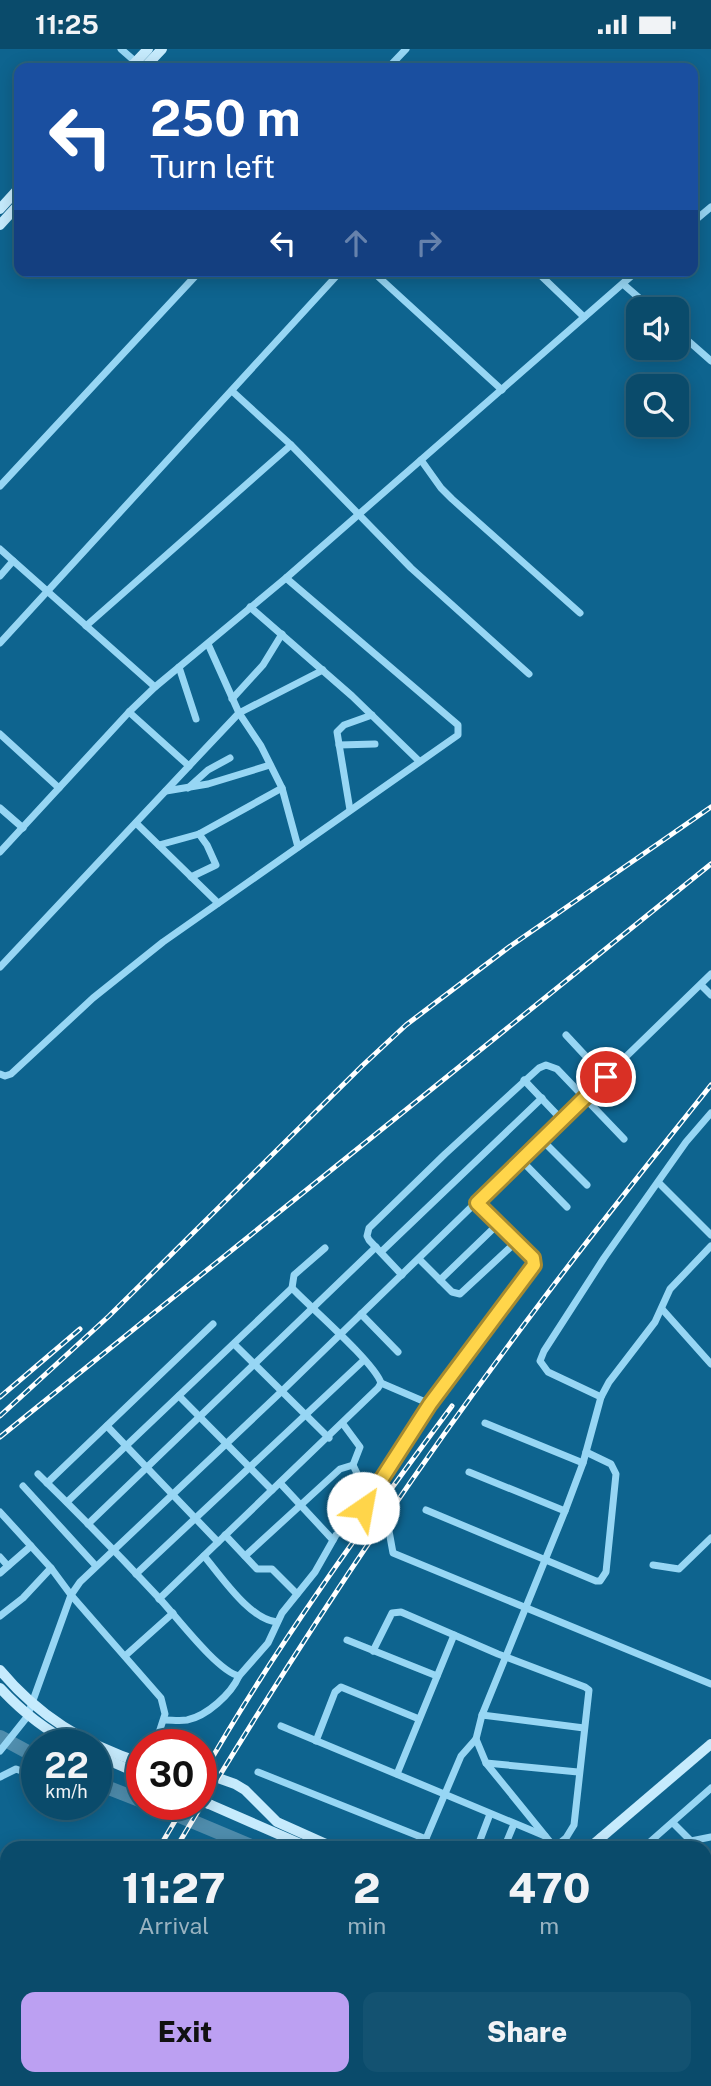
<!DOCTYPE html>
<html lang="en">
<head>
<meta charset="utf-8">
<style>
  body { margin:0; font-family:"Public Sans",sans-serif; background:#135271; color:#f1f3f6; height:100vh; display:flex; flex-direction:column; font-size:26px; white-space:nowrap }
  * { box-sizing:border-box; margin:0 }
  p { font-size:23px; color:#99b3c1 }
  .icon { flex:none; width:38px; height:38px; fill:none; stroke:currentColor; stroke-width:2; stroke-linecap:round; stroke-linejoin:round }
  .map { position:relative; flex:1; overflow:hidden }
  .details { position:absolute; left:0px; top:1792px; width:712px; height:245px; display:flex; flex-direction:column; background:#0a4b6b; border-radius:21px 21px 0 0; box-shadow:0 4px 18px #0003,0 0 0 2px #2a637e }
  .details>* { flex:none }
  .top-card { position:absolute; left:14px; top:14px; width:684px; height:214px; border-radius:14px; box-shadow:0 4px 18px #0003,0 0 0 2px #2a637e; background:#1a4fa0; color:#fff; overflow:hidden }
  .buttons { position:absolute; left:626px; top:248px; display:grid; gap:14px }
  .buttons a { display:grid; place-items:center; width:63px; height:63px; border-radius:14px; background:#0a4b6b; box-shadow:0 4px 18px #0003,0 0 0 2px #2a637e; font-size:35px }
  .speed { position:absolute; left:21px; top:1680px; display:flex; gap:14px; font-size:35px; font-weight:700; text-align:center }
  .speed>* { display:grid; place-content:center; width:91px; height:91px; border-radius:50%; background:#0a4b6b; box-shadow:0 4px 18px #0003,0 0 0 2px #2a637e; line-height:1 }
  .speed small { font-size:18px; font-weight:400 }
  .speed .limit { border:10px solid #d22; background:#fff; color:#111 }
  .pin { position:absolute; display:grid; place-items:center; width:60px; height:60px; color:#fff; margin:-30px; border:4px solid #fff; border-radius:50%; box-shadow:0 2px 7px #0007 }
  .me { position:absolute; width:77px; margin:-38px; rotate:33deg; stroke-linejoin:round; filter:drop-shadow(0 0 5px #0008) }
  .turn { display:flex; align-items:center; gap:24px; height:147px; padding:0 21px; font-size:32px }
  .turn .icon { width:91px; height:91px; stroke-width:2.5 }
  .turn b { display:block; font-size:49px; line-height:60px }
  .lanes { display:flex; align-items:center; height:66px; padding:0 21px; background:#0003; justify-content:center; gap:35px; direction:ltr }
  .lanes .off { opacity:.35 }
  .eta { display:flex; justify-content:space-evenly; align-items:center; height:119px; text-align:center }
  .eta b { font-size:42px; font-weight:800; line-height:49px }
  .button { display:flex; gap:14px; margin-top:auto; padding:14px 21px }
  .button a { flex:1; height:80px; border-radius:14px; background:#bca0f2; color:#111; font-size:28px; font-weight:800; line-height:80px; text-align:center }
  .button a+a { background:#135271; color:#f1f3f6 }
  .status { display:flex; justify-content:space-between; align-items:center; height:49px; padding:0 35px; background:#0a4b6b; direction:ltr }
  .status svg { height:19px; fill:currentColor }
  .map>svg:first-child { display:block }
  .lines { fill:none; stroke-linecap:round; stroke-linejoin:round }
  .river { stroke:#4f8dad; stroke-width:14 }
  .street { stroke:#97d6f4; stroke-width:7 }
  .secondary { stroke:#c6ebfd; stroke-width:10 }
  .rail-casing { stroke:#fff; stroke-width:5 }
  .rail { stroke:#0e648f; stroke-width:2.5; stroke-dasharray:8; stroke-linecap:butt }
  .secondary-bridge { stroke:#c6ebfd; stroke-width:10 }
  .route-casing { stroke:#a68a30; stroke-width:18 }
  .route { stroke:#ffd54a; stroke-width:12 }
</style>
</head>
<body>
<div class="status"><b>11:25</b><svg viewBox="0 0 49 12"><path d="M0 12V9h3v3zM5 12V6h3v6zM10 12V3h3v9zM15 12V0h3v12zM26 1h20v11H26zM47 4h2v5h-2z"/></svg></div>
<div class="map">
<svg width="711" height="2037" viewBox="0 0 711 2037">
  <rect width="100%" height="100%" fill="#0e648f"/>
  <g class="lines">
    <!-- river -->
    <g class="river">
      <path d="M0,1688L37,1708"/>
      <path d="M96,1734L142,1752"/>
      <path d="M151,1755L256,1799"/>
      <path d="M612,2030L619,2037"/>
    </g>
    <!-- street -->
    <g class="street">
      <path d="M121,0L137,14"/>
      <path d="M388,19L406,0"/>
      <path d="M693,173L711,158"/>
      <path d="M372,222L502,341"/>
      <path d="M536,222L584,268"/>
      <path d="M623,235L653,261"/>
      <path d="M677,282L711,312"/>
      <path d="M232,342L291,396L411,519L529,625"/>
      <path d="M421,411L441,439L452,450L580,564"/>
      <path d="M0,437L200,222"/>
      <path d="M0,500L155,638"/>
      <path d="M0,527L13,512"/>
      <path d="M250,558L352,647L419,712"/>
      <path d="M86,577L291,396"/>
      <path d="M0,594L341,222"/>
      <path d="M208,595L239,664L261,697L282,739L298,798"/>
      <path d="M179,618L196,670"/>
      <path d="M232,650L263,616L282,585"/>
      <path d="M129,663L189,717L239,664L323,621"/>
      <path d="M0,685L59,739"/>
      <path d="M339,696L375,695"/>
      <path d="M188,739L208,721L230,709"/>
      <path d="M166,742L208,735L270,716"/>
      <path d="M0,759L23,779"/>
      <path d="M350,761L337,683L344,676L372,666"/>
      <path d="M136,774L218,854"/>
      <path d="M159,796L199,785L282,739"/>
      <path d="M0,803L129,663L155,638L286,529L637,222"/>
      <path d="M191,828L216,816L207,796L199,785"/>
      <path d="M0,918L189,717"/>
      <path d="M701,936L711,946"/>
      <path d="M566,986L606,1029"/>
      <path d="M0,1025L5,1027L11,1025L93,949L163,893L458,686V676L286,529"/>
      <path d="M524,1031L562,1071"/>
      <path d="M542,1091L587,1136"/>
      <path d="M521,1111L567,1158"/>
      <path d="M659,1134L711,1186"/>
      <path d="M381,1203L542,1049"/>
      <path d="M419,1210L452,1243L460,1245L516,1193"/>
      <path d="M402,1226L369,1191L367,1187L369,1179L445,1105L539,1019L546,1016L557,1020L624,1090"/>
      <path d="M440,1231L498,1175"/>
      <path d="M292,1239L294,1226L325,1199"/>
      <path d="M662,1260L711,1315"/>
      <path d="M361,1265L398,1303"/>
      <path d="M234,1295L329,1389"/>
      <path d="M381,1334L430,1355"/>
      <path d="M179,1347L272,1441"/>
      <path d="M601,1348L548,1323L540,1312L544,1302L604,1209L686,1093L711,1064"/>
      <path d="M485,1374L583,1414"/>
      <path d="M107,1377L218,1493"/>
      <path d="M469,1423L565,1462"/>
      <path d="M38,1425C79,1465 120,1507 159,1549C176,1567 217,1622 239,1627L268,1594L282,1564L315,1523L336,1486L363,1459V1437L353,1416L360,1398L343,1375"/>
      <path d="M47,1434L213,1275"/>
      <path d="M280,1434L333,1491"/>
      <path d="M23,1437L96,1517"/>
      <path d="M67,1453L292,1239C310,1258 374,1313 381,1334L378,1339L159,1550"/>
      <path d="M426,1461L596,1532H600L606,1523L616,1425L611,1415L586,1403"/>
      <path d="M0,1463L51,1519L71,1546L161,1649L165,1665L155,1696"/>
      <path d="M368,1463L363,1459L430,1355L534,1216L533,1209L477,1154"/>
      <path d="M376,1470L378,1472"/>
      <path d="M88,1475L376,1198"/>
      <path d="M386,1479L389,1482L393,1504L711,1635"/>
      <path d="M225,1486L257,1520H272L297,1545"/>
      <path d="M204,1507C221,1527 250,1571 277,1573"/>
      <path d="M245,1507L340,1420L353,1416"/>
      <path d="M0,1508L8,1517"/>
      <path d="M653,1516L679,1520L711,1489"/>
      <path d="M0,1524L31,1497"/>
      <path d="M136,1525L364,1311"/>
      <path d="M0,1567L23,1549L51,1519"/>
      <path d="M347,1591L437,1627"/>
      <path d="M373,1602L392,1564L401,1563L498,1605L585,1638L589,1641L574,1776L566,1789L554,1799"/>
      <path d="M125,1607L173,1564"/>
      <path d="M482,1666L584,1679"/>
      <path d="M164,1671C172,1671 180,1672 187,1671C207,1667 231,1645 239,1627"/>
      <path d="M281,1677L545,1787"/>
      <path d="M476,1690L486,1714L555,1799"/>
      <path d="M316,1692L335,1643L341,1638L419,1670"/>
      <path d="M0,1702L27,1668L71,1546L80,1533L282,1342L711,925"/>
      <path d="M486,1714L578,1723"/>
      <path d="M258,1723L426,1790"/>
      <path d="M397,1725L454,1586"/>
      <path d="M0,1728L16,1720L30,1725L37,1731"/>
      <path d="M60,1755L67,1763"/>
      <path d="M673,1774L691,1792L711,1788"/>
      <path d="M600,1788L611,1799"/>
      <path d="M422,1799L461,1707L476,1690L482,1666L565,1462L583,1414L601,1348L609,1333L655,1273L670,1240L711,1197"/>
      <path d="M477,1799L490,1765"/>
      <path d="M504,1799L514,1775"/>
      <path d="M643,1799L711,1739"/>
      <path d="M705,1851L711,1850"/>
      <path d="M705,1899L711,1905"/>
      <path d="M13,2037L17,2030"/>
    </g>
    <!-- secondary -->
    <g class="secondary">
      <path d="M130,19L148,0"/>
      <path d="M144,19L162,0"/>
      <path d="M0,160L19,139"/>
      <path d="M0,176L19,155"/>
      <path d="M0,1621C38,1667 85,1696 142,1714"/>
      <path d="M96,1706L142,1726"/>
      <path d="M201,1723L235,1735L245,1741L277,1773L335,1799"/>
      <path d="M209,1755L310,1799"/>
      <path d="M589,1799L711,1695"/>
      <path d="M705,2010L711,2005"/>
      <path d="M654,2030L660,2037"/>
      <path d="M675,2037L683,2030"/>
    </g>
    <defs>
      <g id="rail">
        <path d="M0,1348L80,1280"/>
        <path d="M0,1367L109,1267L362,1017L406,976L509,898L711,758"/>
        <path d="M0,1388L711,815"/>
        <path d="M201,1728C275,1598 364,1476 452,1357"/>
        <path d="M159,1799L185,1755"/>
        <path d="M176,1799C287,1612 407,1430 538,1257C594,1182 653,1109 711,1036"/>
        <path d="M28,2037L32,2030"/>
        <path d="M46,2037L50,2030"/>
      </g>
    </defs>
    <!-- rail casing -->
    <use href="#rail" class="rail-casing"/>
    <!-- rail -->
    <use href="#rail" class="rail"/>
    <!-- secondary-bridge -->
    <g class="secondary-bridge">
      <path d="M0,1639C22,1663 45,1681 74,1696"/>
      <path d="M201,1752L209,1755"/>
    </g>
  </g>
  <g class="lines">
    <defs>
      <path id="route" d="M363,1459L430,1355L534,1216L533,1209L477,1154L606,1028"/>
    </defs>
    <!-- route casing -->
    <use href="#route" class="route-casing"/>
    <!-- route -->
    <use href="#route" class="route"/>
  </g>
</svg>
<div class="buttons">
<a><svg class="icon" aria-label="sound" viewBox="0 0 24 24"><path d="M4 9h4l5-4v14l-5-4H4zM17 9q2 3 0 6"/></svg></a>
<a><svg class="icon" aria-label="search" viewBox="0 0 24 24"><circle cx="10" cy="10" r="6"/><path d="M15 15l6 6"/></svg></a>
</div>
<div class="speed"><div>22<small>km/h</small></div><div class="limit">30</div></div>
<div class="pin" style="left:606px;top:1028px;background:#d93025"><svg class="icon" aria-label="arrive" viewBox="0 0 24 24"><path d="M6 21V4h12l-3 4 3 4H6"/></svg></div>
<svg class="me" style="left:363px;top:1459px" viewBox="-20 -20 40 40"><circle r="19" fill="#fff"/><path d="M0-13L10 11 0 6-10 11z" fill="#ffd54a"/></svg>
<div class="top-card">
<div class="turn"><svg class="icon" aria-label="left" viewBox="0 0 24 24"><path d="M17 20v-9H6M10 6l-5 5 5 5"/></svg><div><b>250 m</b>Turn left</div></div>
<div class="lanes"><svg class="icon" aria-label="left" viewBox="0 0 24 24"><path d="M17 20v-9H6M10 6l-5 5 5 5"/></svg><svg class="icon off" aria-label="ahead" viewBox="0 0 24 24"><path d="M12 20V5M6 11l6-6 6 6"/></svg><svg class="icon off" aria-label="right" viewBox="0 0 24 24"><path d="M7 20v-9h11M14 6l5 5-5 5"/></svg></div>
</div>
<section class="details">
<div class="eta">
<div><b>11:27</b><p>Arrival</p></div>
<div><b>2</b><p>min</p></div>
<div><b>470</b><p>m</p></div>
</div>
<div class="button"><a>Exit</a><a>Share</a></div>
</section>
</div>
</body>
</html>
